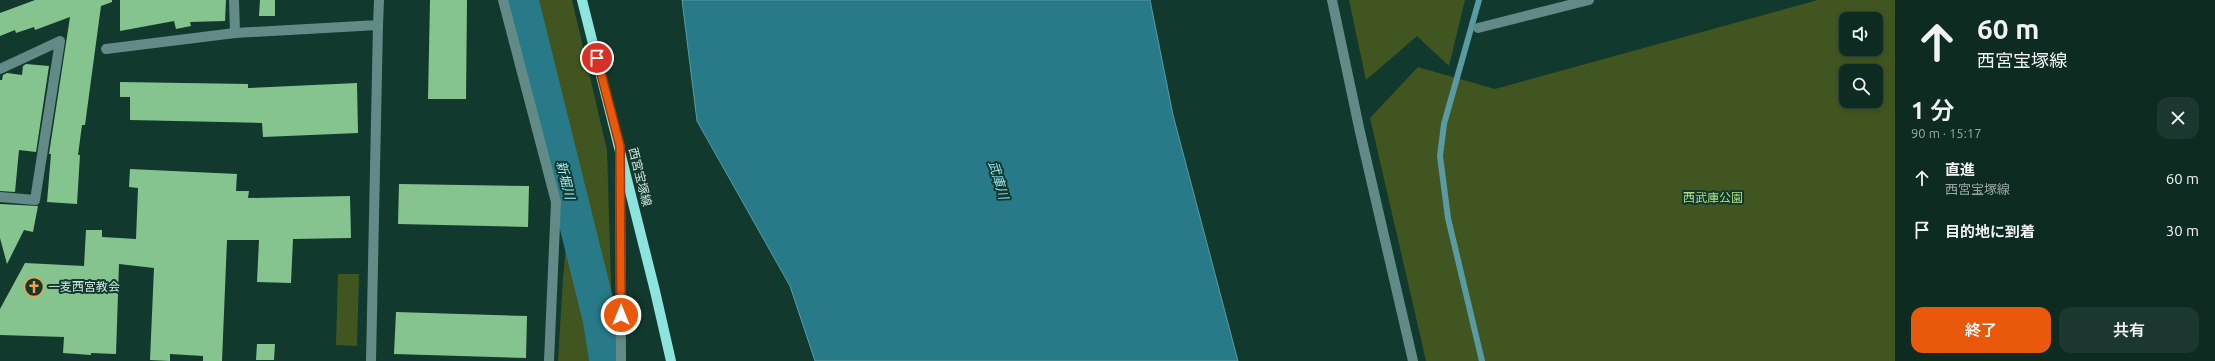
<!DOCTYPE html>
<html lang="ja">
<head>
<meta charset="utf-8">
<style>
  body { margin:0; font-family:Ubuntu,"Noto Sans JP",sans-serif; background:#1c372f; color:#f1f3f6; height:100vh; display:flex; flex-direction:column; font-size:15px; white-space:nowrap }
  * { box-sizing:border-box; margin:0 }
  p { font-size:13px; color:#9ba7a5 }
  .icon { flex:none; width:22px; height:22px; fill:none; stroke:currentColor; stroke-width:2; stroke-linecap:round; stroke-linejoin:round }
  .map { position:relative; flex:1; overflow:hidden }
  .details { display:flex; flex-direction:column; background:#0e2b22; width:320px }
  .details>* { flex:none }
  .hud { background:#0e2b22; color:#f1f3f6; overflow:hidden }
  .buttons { position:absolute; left:1839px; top:12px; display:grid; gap:8px }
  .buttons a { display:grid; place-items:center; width:44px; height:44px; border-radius:8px; background:#0e2b22; box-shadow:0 2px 6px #0003,0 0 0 1px #2e4740; font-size:20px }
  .pin { position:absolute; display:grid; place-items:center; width:34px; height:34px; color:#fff; margin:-17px; border:2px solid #fff; border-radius:50%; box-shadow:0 1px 4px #0007 }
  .me { position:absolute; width:44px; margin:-22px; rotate:0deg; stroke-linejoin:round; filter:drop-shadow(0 0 3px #0008) }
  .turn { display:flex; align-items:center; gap:14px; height:84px; padding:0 16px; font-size:18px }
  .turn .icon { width:52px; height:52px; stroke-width:2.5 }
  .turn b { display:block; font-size:28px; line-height:34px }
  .round { display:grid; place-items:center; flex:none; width:42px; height:42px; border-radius:12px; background:#1c372f }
  .head { display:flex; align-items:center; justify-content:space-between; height:68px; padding:0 16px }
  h1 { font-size:24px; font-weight:600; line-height:30px }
  .primary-button { display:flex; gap:8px; margin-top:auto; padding:8px 16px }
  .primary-button a { flex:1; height:46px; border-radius:12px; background:#ea580c; color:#fff; font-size:16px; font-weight:600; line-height:46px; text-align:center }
  .primary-button a+a { background:#1c372f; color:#f1f3f6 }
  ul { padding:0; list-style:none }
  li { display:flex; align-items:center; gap:12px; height:52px; padding:0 16px }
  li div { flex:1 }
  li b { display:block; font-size:15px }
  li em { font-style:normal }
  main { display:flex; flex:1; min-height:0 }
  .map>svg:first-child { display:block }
  .green { fill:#415521; fill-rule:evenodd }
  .water { fill:#287a89; stroke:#5a9aa2 }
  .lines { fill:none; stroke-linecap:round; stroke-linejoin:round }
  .stream { stroke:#5a9aa2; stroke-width:6 }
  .river { stroke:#287a89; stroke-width:35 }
  .building { fill:#85c48f }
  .minor { stroke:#628b88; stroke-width:10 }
  .major { stroke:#8de4df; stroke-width:10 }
  .route-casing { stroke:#983908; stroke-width:10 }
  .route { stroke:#ea580c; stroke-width:7 }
  .labels { text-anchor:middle; stroke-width:4; stroke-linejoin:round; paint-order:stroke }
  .street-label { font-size:12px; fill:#d0e5dd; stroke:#12392d }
  .park-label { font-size:12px; fill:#b5dd7d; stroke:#12392d }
  .poi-label { font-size:12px; fill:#d0e5dd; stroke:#12392d; text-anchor:start }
  .water-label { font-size:13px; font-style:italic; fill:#9febfb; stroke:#12392d }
</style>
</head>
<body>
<main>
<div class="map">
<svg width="1895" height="361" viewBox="0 0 1895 361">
  <rect width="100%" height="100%" fill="#12392d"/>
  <!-- green -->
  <g class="green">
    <path d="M535,0H572L607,150L612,316L604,317L594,276L585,277L599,361H558L563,278L573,169Z"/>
    <path d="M1349,0H1465L1449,66L1417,36L1366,80Z"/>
    <path d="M1818,0H1895V361H1426L1370,118L1418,67L1495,89ZM1846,19H1876V49H1846ZM1846,71H1876V101H1846Z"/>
    <path d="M338,274H359L357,346L336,345Z"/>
  </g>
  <!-- water -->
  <path class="water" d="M682,0H1150L1173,115L1238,361H815L790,286L697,121Z"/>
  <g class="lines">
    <!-- stream -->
    <path class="stream" d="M1479,0L1444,124L1440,156L1448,218L1482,361"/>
    <!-- river -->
    <path class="river" d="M521,0L600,318L607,361"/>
  </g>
  <!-- building -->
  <g class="building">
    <path d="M35,0H112V2L101,6L85,125H82L78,155H80L77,204L47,202L51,154H49L70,17L35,30L34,27L16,33L15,30L0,36V13Z"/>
    <path d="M120,0H226L225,21L190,22L191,26L176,29L174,21L120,31Z"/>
    <path d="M260,0H275V16H259Z"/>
    <path d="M430,0H467L466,99H428Z"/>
    <path d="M26,64L49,66L36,152L19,150L15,192L0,191V80H2L3,75L7,73L22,75L23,66Z"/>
    <path d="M120,82L248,84V88L357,83L358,133L263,137L262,123L130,120V97H120Z"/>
    <path d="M130,169L237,174L236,191H249L248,198L350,196L351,238L293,239L291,283L257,282L259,240H227L222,361H203V356L170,354V361L150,360L154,268L119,264L116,354L91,353V355L63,353L64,337L0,335V309L25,263L84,266L86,230H102V237L136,239L138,188L129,187Z"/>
    <path d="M399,184L529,186L528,227L398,224Z"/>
    <path d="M0,204L38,206L33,232L24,230L7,264L0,238Z"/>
    <path d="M396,312L527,316L526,358L394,354Z"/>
    <path d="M257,344H275L274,360H256Z"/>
  </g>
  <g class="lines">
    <!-- minor -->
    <g class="minor">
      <path d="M234,0L235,33"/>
      <path d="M503,0L556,202L549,361"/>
      <path d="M1332,0L1360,132L1413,361"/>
      <path d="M1478,28L1589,0"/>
      <path d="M106,49L235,33L378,25L379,0"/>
      <path d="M0,69L60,41L35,200L0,197"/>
      <path d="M620,158L621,361"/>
      <path d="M371,361L378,25"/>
    </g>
    <!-- major -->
    <path class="major" d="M582,0L655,291L671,361"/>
  </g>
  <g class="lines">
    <defs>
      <path id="route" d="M597,58L620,146L621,315"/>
    </defs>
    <!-- route casing -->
    <use href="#route" class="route-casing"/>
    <!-- route -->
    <use href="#route" class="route"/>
  </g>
  <!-- icons -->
  <defs>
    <symbol id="church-ring" viewBox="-11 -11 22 22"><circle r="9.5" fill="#12392d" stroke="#f6a248" stroke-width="1.5"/><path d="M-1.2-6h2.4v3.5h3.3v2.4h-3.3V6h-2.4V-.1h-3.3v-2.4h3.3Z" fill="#f6a248"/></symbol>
  </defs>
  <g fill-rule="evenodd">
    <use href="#church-ring" x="23" y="276" width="22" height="22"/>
  </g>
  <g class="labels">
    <!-- street labels -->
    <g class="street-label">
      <text transform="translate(640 177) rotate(76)" y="4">西宮宝塚線</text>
    </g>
    <!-- park labels -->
    <g class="park-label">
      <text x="1713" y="202">西武庫公園</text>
    </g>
    <!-- poi labels -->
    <g class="poi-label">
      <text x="48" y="291">一麦西宮教会</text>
    </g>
    <!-- water labels -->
    <g class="water-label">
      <text transform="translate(566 180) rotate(76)" y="5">新堀川</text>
      <text transform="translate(999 180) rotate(73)" y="5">武庫川</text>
    </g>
  </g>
</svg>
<div class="buttons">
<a><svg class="icon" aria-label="sound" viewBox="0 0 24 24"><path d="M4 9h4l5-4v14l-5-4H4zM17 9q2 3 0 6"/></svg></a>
<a><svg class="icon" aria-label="search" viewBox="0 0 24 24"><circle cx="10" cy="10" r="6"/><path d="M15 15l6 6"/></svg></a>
</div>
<div class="pin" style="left:597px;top:58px;background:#d93025"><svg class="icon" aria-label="arrive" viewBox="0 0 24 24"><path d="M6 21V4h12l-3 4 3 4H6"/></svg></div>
<svg class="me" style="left:621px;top:315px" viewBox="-20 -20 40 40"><circle r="17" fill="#ea580c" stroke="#fff" stroke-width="3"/><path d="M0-11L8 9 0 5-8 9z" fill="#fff"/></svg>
</div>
<section class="details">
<div class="hud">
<div class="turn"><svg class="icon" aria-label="ahead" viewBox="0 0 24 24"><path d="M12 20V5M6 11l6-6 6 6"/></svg><div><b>60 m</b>西宮宝塚線</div></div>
</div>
<div class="head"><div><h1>1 分</h1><p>90 m · 15:17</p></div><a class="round"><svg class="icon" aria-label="close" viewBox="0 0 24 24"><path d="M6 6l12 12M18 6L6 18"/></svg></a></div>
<ul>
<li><svg class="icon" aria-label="ahead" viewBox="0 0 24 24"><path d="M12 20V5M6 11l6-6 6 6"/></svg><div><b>直進</b><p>西宮宝塚線</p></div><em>60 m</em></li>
<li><svg class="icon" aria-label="arrive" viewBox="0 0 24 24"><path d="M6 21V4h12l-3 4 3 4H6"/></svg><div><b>目的地に到着</b></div><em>30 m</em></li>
</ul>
<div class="primary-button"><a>終了</a><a>共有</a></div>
</section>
</main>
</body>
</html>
